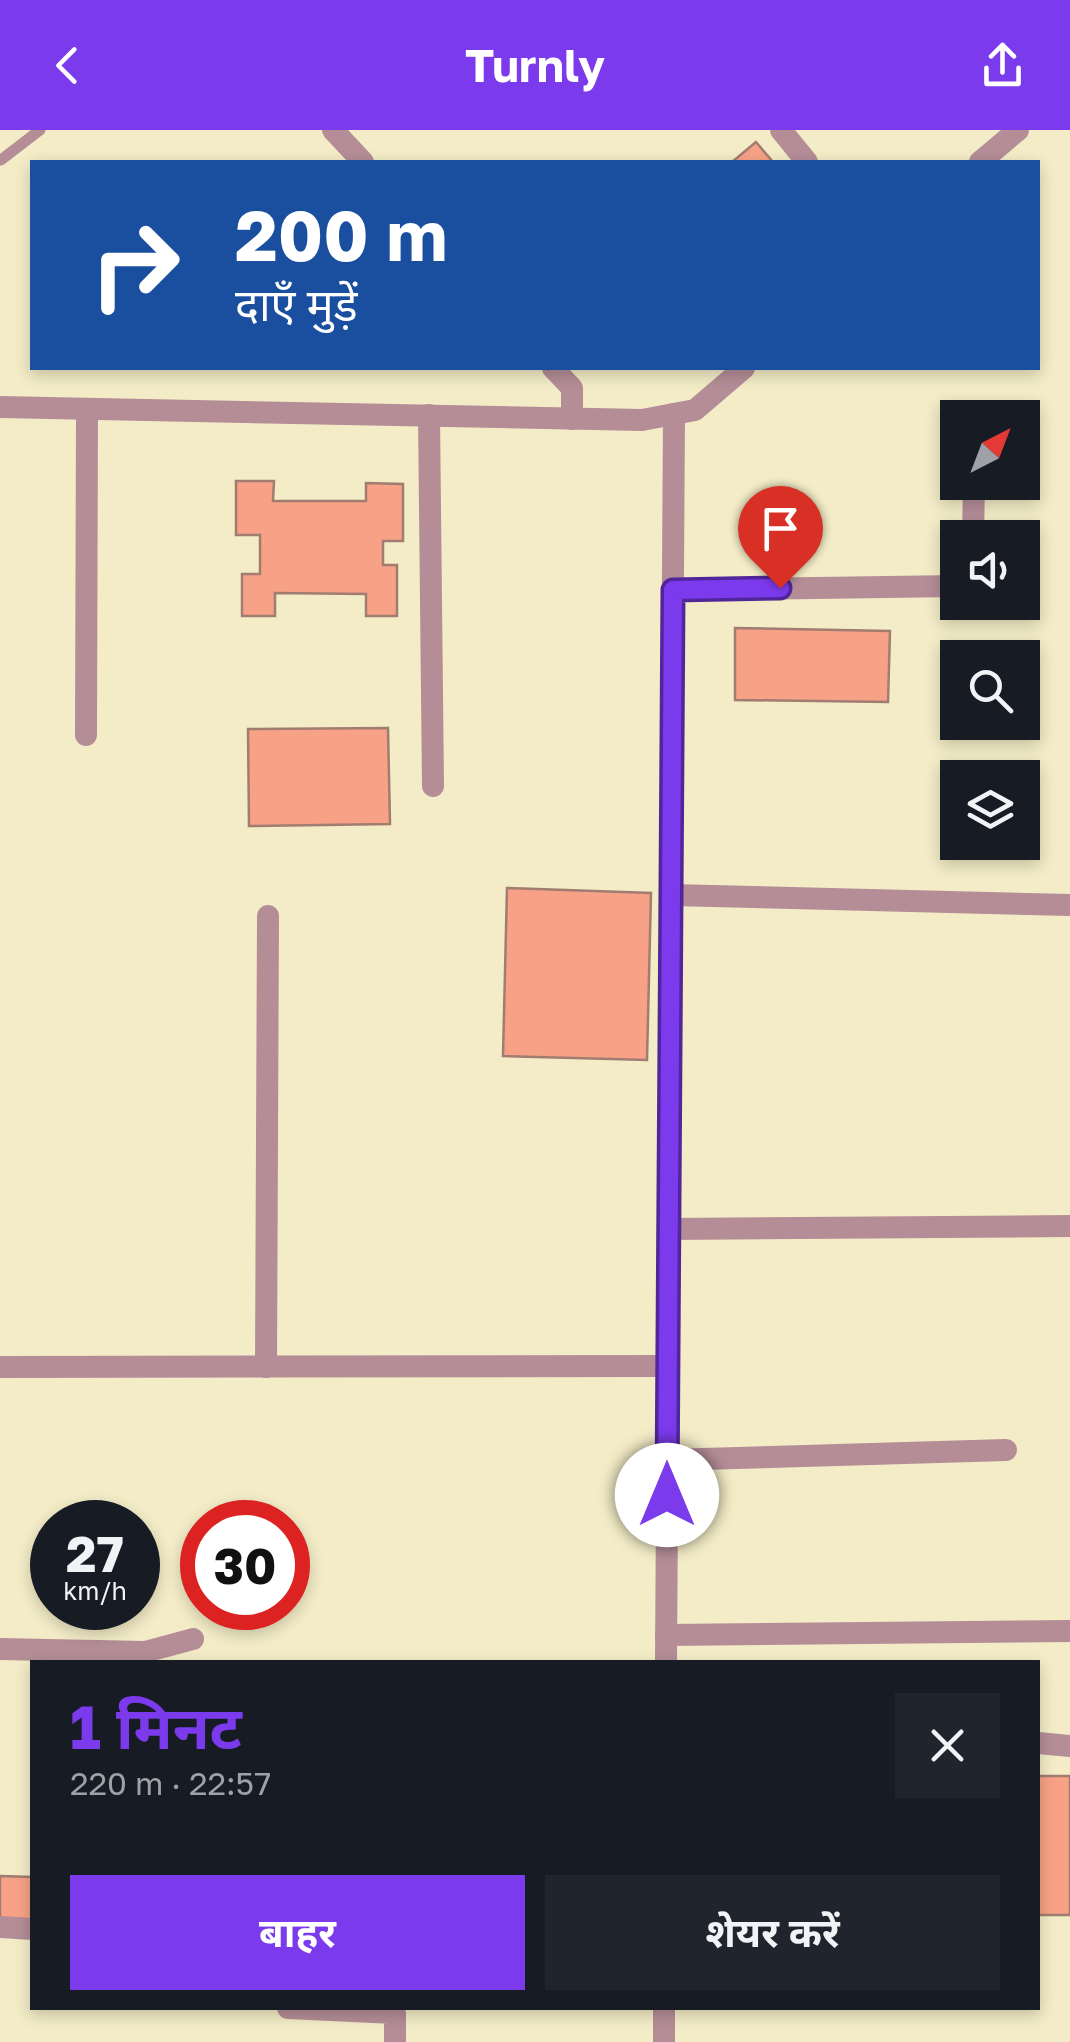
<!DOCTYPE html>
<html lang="hi">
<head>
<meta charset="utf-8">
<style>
  body { margin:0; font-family:"Golos Text","Noto Sans Devanagari",sans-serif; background:#20242c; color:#f1f3f6; height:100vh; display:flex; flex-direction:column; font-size:38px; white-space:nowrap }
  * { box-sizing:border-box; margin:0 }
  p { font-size:32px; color:#9ea1a6 }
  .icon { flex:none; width:55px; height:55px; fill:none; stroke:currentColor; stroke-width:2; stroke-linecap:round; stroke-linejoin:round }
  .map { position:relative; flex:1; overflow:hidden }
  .panel { position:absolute; left:30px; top:1530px; width:1010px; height:350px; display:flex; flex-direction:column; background:#171b24; border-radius:0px; box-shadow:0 5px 15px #0003 }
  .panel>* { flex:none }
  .top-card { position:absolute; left:30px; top:30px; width:1010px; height:210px; border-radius:0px; box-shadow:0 5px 15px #0003; background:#1a4fa0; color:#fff; overflow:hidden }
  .needle { width:65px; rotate:42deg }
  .buttons { position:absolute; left:940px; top:270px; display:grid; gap:20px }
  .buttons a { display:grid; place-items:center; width:100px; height:100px; border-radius:0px; background:#171b24; box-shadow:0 5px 15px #0003; font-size:50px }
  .speed { position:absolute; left:30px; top:1370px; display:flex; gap:20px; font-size:50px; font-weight:700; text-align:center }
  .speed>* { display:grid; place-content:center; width:130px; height:130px; border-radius:50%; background:#171b24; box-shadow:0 5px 15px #0003; line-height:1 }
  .speed small { font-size:25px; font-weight:400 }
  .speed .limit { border:15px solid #d22; background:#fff; color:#111 }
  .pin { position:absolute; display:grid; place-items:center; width:85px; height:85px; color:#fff; margin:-102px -42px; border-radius:50% 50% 50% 0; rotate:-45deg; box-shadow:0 0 10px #0007 }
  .pin .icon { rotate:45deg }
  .me { position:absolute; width:110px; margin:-55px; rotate:0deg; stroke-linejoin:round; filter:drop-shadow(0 0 8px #0008) }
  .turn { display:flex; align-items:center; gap:35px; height:210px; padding:0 40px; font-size:45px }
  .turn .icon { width:130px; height:130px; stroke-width:2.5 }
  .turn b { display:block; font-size:70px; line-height:85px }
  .round { display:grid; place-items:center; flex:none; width:105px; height:105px; border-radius:0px; background:#20242c }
  .summary { display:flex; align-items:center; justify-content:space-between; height:170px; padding:0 40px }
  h1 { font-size:60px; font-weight:700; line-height:75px; color:#7c3aed }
  .button { display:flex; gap:20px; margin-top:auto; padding:20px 40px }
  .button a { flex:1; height:115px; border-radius:0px; background:#7c3aed; color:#fff; font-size:40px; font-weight:700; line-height:115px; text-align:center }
  .button a+a { background:#20242c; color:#f1f3f6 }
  header { display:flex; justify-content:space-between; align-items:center; height:130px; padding:0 40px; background:#7c3aed; color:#fff; font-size:45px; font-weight:700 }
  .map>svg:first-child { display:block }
  .building { fill:#f7a287; stroke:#a17c71; stroke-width:2.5 }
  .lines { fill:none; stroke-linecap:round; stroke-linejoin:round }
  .service { stroke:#b48d97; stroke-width:11 }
  .minor { stroke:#b48d97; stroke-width:22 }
  .route-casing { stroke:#51269a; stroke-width:25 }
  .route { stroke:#7c3aed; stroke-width:18 }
</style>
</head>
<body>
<header><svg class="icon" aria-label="back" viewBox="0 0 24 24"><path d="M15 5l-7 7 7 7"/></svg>Turnly<svg class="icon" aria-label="share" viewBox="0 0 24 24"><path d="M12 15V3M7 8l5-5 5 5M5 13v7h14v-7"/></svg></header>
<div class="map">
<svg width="1070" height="1912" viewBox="0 0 1070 1912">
  <rect width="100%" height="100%" fill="#f3ecc7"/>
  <!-- building -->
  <g class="building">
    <path d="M756,12L773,32H732Z"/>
    <path d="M236,351H274L273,371H366V353L403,354V411H383V435H397V486H366V464L275,463V486H242V444H260V405H236Z"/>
    <path d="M735,498L890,501L888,572L735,570Z"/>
    <path d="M388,598L390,694L249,696L248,599Z"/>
    <path d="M507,758L651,763L647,930L503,926Z"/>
    <rect x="1038" y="1646" width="32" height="139"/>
    <path d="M0,1746L32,1747V1790L0,1788Z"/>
  </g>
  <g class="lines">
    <!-- service -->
    <path class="service" d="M1,30L40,0"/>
    <!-- minor -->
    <g class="minor">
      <path d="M333,0L363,32"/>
      <path d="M781,0L807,32"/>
      <path d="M980,32L1018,0"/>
      <path d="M553,238L572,258V289"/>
      <path d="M0,277L642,290L695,280L744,238"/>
      <path d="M429,285L433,656"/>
      <path d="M973,408L974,352"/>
      <path d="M673,460L958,456"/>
      <path d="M86,605L87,279"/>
      <path d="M671,765L1070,775"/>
      <path d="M669,1099L1070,1096"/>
      <path d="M0,1237L668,1236"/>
      <path d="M266,1237L268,786"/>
      <path d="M667,1330L1006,1320"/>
      <path d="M666,1505L1070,1501"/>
      <path d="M0,1519L145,1522L193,1509"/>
      <path d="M666,1532L674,284"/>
      <path d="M1038,1613L1070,1616"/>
      <path d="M0,1797L32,1799"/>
      <path d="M288,1878L395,1883V1912"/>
      <path d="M664,1912V1878"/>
    </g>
  </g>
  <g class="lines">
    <defs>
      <path id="route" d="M667,1365L673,460L780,458"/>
    </defs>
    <!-- route casing -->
    <use href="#route" class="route-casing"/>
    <!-- route -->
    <use href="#route" class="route"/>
  </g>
</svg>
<div class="buttons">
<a><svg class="needle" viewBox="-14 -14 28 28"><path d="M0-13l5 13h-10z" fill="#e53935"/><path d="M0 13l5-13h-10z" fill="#9ea1a6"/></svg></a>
<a><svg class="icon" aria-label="sound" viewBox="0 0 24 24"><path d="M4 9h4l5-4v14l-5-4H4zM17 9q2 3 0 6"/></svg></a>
<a><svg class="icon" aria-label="search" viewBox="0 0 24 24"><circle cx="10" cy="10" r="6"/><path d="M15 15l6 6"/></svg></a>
<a><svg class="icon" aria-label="layers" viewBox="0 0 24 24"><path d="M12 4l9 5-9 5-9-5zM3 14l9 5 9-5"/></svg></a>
</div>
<div class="speed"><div>27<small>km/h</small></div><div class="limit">30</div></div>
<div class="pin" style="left:780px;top:458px;background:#d93025"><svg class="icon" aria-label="arrive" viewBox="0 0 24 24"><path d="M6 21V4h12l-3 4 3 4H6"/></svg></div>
<svg class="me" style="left:667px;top:1365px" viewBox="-20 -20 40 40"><circle r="19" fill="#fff"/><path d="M0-13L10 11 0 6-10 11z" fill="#7c3aed"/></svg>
<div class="top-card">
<div class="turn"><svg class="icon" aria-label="right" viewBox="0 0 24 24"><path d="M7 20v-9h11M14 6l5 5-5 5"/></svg><div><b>200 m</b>दाएँ मुड़ें</div></div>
</div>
<section class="panel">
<div class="summary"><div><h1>1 मिनट</h1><p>220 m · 22:57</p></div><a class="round"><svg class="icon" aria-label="close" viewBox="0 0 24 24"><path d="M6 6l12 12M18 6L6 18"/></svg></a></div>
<div class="button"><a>बाहर</a><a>शेयर करें</a></div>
</section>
</div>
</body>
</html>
